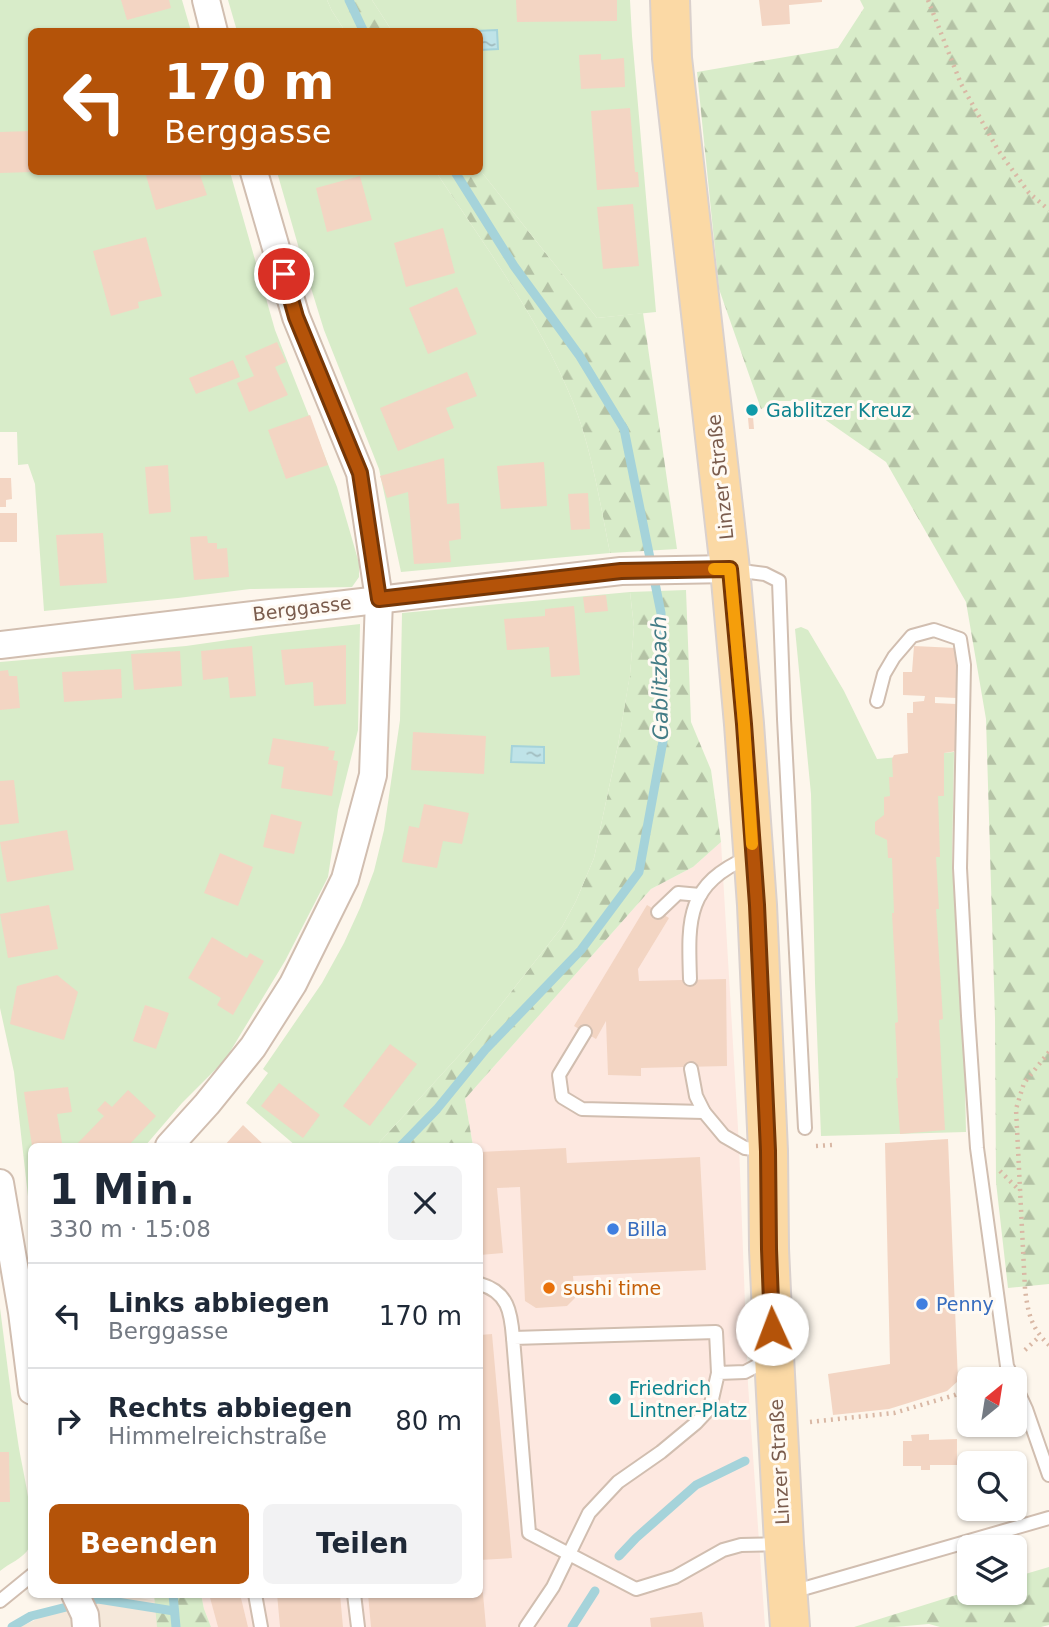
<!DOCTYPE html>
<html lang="de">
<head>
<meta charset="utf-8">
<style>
  body { margin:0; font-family:"DejaVu Sans",sans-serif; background:#f2f2f3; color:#1f2937; height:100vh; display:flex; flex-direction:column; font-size:26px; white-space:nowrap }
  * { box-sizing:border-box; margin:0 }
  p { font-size:23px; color:#747a83 }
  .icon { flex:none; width:38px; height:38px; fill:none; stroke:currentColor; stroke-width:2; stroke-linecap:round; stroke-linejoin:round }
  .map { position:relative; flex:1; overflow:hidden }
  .panel { position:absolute; left:28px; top:1143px; width:455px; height:455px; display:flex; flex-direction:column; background:#fff; border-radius:10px; box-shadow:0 2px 5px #0004 }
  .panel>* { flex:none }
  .banner { position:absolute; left:28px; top:28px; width:455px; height:147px; border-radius:10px; box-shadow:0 2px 5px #0004; background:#b45309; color:#fff; overflow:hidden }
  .needle { width:46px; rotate:30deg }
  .fabs { position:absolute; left:957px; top:1367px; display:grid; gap:14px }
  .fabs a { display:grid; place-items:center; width:70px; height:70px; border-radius:10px; background:#fff; box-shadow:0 2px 5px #0004; font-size:35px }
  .pin { position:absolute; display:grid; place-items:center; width:60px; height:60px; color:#fff; margin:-30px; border:4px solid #fff; border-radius:50%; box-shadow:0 2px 7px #0007 }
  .me { position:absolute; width:77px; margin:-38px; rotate:358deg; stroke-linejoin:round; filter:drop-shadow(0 0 5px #0008) }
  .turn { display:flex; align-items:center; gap:24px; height:147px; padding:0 21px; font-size:32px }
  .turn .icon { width:91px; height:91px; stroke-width:2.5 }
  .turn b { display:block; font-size:49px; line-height:60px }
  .round { display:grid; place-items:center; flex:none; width:74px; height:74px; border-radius:10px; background:#f2f2f3 }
  .summary { display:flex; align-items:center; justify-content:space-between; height:119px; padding:0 21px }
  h1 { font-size:42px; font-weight:600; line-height:52px }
  .cta { display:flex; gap:14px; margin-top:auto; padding:14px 21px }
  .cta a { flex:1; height:80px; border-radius:10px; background:#b45309; color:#fff; font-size:28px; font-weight:600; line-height:80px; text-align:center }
  .cta a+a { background:#f2f2f3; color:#1f2937 }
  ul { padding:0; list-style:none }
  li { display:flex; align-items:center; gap:21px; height:105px; padding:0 21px; border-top:2px solid #e0e1e3 }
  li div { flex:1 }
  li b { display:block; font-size:26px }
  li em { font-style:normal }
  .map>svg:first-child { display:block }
  .residential { fill:#f5e8da }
  .commercial { fill:#fde8e0 }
  .forest { fill:url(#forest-firs) }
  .green { fill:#d8ecc9 }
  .water { fill:url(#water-ripples); stroke:#a5d3da; stroke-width:2 }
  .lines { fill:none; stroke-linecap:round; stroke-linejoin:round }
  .stream { stroke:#a5d3da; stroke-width:9 }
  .building { fill:#f3d5c3 }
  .lane-casing { stroke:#d1beb0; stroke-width:16 }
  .street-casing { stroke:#d1beb0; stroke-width:30 }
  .primary-casing { stroke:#dad1cd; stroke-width:42 }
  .path { stroke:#d9b8a5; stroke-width:4.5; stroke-dasharray:2 5; stroke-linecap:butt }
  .lane { stroke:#fff; stroke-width:12 }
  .street { stroke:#fff; stroke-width:26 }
  .primary { stroke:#fbd9a5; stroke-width:38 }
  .route-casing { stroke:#753606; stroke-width:18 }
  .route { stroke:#b45309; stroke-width:12 }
  .slow { stroke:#f59e0b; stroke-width:12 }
  .culture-dot { fill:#0f9aa8; stroke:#fffaf3; stroke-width:2.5 }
  .shop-dot { fill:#3f7fe0; stroke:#fffaf3; stroke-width:2.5 }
  .food-dot { fill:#e8710a; stroke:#fffaf3; stroke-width:2.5 }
  .labels { text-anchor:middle; stroke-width:6; stroke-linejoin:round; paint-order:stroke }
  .culture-label { font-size:19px; fill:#0d838f; stroke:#fffaf3; text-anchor:start }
  .street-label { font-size:19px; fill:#7a5c4d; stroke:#fffaf3 }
  .shop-label { font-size:19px; fill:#366cbe; stroke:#fffaf3; text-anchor:start }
  .food-label { font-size:19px; fill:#c56008; stroke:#fffaf3; text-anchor:start }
  .water-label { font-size:21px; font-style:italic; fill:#437c86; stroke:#fffaf3 }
</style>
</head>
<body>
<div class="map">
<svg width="1049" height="1627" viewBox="0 0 1049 1627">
  <defs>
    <pattern id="forest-firs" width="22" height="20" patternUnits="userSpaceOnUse" patternTransform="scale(1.75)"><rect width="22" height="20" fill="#d8ecc9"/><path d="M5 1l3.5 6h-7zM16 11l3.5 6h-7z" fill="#b4c2a5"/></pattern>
    <pattern id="water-ripples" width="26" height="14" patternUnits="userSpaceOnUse" patternTransform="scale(1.75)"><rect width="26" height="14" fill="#bfe3e8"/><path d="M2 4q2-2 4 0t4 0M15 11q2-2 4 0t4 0" fill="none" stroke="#a0bbbe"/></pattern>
  </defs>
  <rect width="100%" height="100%" fill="#fdf6ec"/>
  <!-- residential -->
  <path class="residential" d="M90,1594H116L204,1609L211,1627H20Z"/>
  <!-- commercial -->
  <path class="commercial" d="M721,842L739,1145L748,1384L765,1627H211L204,1609L201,1594H480V1146H473L465,1099L651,889L693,867Z"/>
  <!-- forest -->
  <g class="forest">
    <path d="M327,0H372L392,31H345L332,11Z"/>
    <path d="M860,0H1049V1284L1008,1288L996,1182L995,1018L986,719L966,602L886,462L827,421L804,401H776L761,409L719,289L697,72L838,48L864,8Z"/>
    <path d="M480,170L597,318L643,313L677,549L610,553C600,503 592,450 573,402C539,318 485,246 436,172H480Z"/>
    <path d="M686,590L691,722L711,770L721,842L693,867L651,889L465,1099L473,1146H376L474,1039L562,927L576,901L594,858L618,745L630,674L634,627L630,592Z"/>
    <path d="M1049,1567V1625L1041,1627H940L929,1624L894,1627H854L969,1591L1015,1592V1577Z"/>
    <path d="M154,1594H201L204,1609L211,1627H157Z"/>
  </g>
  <!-- green -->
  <g class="green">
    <path d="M0,0H182L191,31L32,32V172H230L275,330L337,487L359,563V577L352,587L250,589L178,598L44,611L35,484L28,464L18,465L17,432H0Z"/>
    <path d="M228,0H327L332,11L345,31H237Z"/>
    <path d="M372,0H630L632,36L656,312L597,318L480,170V32L392,31Z"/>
    <path d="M277,172H436C485,246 539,318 573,402C592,450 600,503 610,553L401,572L379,469L324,330L302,259Z"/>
    <path d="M630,592L634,627L630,675L618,745L594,858L576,901L562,927L474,1039L376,1146H296L246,1103L268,1073L263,1069L322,983L344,943L360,908L374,871L384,830L400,720L402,613Z"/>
    <path d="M360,624L358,730L338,810L328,877L285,961L225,1060L182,1103L145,1146H32L31,1223L14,1072L0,1008V662L186,646L263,635Z"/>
    <path d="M801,627L808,630L844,691L877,759L954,752L952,862L964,1042L966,1132L821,1136L815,983L811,794L795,629Z"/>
    <path d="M0,1308C6,1353 11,1398 18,1442C21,1464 38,1530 29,1548C24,1558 8,1564 0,1571Z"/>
  </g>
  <!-- water -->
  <g class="water">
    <path d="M497,30L498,49L480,50V32L475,31Z"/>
    <path d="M512,746L544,747V763L511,762Z"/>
  </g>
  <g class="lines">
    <!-- stream -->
    <g class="stream">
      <path d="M349,0L364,32"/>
      <path d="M401,1146L437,1109L485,1050L581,950L639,872L665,730L661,613L624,429L579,355L514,266L455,172"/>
      <path d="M619,1556L636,1538L696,1485L745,1461"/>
      <path d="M173,1594L176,1627"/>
      <path d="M12,1627L31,1616L98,1599L174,1611"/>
      <path d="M572,1627L595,1591"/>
    </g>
  </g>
  <!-- building -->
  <g class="building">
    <path d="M121,0H169L171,8L127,20Z"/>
    <path d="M516,0H617V21L517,22Z"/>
    <path d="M759,0H822V2L789,5L790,24L762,26Z"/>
    <path d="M601,54V60L624,58L625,87L581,89L579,55Z"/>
    <path d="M630,108L635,172H638L639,187L597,190L591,111Z"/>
    <path d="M32,131V172L0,173V132Z"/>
    <path d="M145,172H199L207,195L156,210Z"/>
    <path d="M360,176L372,220L327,232L316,188Z"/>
    <path d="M633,204L639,266L603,269L597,207Z"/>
    <path d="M443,228L455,273L406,287L394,243Z"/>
    <path d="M146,237L162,296L138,302L139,308L111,316L93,251Z"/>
    <path d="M457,287L477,334L428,354L409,308Z"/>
    <path d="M277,342L286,362L275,367L288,395L249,412L237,383L254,376L245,356Z"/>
    <path d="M233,360L240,377L196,394L189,378Z"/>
    <path d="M467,372L477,396L446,408L454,428L398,451L380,408Z"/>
    <path d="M310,415L328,465L286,479L268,430Z"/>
    <path d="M753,417L754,429H749L748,418Z"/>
    <path d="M444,458L447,504L459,503L461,539L449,541L451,562L414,564L408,492L387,498L380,476Z"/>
    <path d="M544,462L547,506L501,509L497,466Z"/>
    <path d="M168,465L171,512L149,514L145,467Z"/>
    <path d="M0,478H11L12,499L6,500V507H0Z"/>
    <path d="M588,493L590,529L571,530L568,494Z"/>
    <rect x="0" y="513" width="17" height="29"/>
    <path d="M103,533L107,583L60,586L56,535Z"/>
    <path d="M207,536L208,543H217V549L227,548L229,577L194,580L190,537Z"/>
    <path d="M606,595L608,611L585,613L583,597Z"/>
    <path d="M574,606L580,675L551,677L549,647L507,650L504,619L545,616V609Z"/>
    <path d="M346,645V704L314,706L313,682L285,685L281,650Z"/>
    <path d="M252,646L256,696L230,698L228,677L203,680L201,651Z"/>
    <path d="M914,646L956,648V698L935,697V703L956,704L957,751L944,753V796H938L940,857H936L939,909H936L943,1019L939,1020L945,1130L900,1134L896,1078H898L895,1023L898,1022L892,913H894L892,858H888L887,840L875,834V822L884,815V797L890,796L889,777H893L892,759L894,755L908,753L907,713H913V702L924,701L925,696L903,695V672H912Z"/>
    <path d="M180,651L182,686L134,690L131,654Z"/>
    <path d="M121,669L122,698L64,702L62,672Z"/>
    <path d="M8,670L9,676H17L20,708L0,710V671Z"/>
    <path d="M413,732L486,736L484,774L411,770Z"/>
    <path d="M273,738L329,747L328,750L335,751L333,760L338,761L332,796L281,788L284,767L268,764Z"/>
    <path d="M14,780L19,823L0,825V781Z"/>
    <path d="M424,804L469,813L462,844L443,841L437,868L402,862L409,826L419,828Z"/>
    <path d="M271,814L302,822L294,854L263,847Z"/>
    <path d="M67,830L74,870L7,882L0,842Z"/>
    <path d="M220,853L253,867L238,906L204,893Z"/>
    <path d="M49,905L58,949L8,958L0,914Z"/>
    <path d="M647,905L669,918L638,969L639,981L726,979L727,1066L641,1068V1076L608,1075L606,1021L596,1039L574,1026Z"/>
    <path d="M212,937L247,958L250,953L264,961L233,1015L217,1005L221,998L188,978Z"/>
    <path d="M57,975L78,992L64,1040L10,1024L17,986Z"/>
    <path d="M145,1005L169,1013L156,1049L133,1041Z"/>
    <path d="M390,1044L417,1064L370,1126L343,1106Z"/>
    <path d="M279,1083L320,1115L303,1138L261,1106Z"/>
    <path d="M68,1087L72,1112L57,1114L62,1143L47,1146H32L24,1092Z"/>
    <path d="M128,1090L156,1116L128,1146H75L104,1116L97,1110L105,1101L112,1107Z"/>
    <path d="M243,1125L265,1146H224Z"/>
    <path d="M948,1139L958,1381L947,1391L889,1409L833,1415L828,1374L890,1364L885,1143Z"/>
    <path d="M566,1148L567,1163L700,1157L706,1270L573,1276L575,1298L567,1306L536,1308L525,1301L520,1187L497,1188L503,1253L480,1255V1152Z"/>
    <path d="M492,1334L512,1558L480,1560V1335Z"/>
    <path d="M929,1434V1440L957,1439V1465H930V1470H921V1466H903V1441H912L911,1435Z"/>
    <path d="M0,1452H9L10,1502H0Z"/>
    <path d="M480,1572H481L486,1627H371L368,1594H480Z"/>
    <path d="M209,1594H240L248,1627H218Z"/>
    <path d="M277,1594H340L343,1627H280Z"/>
    <path d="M702,1612L704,1627H651L650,1618Z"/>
  </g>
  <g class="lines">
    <defs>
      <g id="lane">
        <path d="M734,570L765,574L779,581L784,719L805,1128"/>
        <path d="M877,701L884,674L894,657L912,636L934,630L960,639L964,665L960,868L968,1016L977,1148L1007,1366L1013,1379"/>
        <path d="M658,912L678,893L700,895"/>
        <path d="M690,979C688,919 686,884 749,857"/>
        <path d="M585,1032L559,1075L562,1097L582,1109L704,1112"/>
        <path d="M691,1069L696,1096L704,1112L724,1136L745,1148L762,1150"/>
        <path d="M480,1284C508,1292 511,1312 513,1338"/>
        <path d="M718,1373L716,1332L513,1338L529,1533L569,1554L589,1513L618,1482L661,1452L696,1423L710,1408L718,1373L745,1372L768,1360"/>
        <path d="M1015,1385L1026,1409L1049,1475"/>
        <path d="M792,1592L1049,1518"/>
        <path d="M255,1594L261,1627"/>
        <path d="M354,1594L358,1627"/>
        <path d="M0,1601L32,1575"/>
        <path d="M526,1627L553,1587L569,1554L636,1589L675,1577L723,1550L741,1545L780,1544"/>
      </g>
      <g id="street">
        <path d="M206,0L214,32"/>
        <path d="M0,645L621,571L730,569"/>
        <path d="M169,1146L207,1104L253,1047L293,984L345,879L373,775L379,599L360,473L296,317L254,172"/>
        <path d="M0,1183L22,1312L32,1391"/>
        <path d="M75,1594L85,1615L86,1627"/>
      </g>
      <path id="primary" d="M670,0L672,58L730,569L744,724L757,905L768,1151L769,1249L774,1356L784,1544L790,1627"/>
    </defs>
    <!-- lane casing -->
    <use href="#lane" class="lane-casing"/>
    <!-- street casing -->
    <use href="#street" class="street-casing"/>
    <!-- primary casing -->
    <use href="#primary" class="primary-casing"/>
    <!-- path -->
    <g class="path">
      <path d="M928,0L961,84L998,150L1029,193L1049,210"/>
      <path d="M1049,1052L1024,1083L1016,1109L1025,1289C1028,1313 1031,1328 1049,1345"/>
      <path d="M816,1146L832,1145"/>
      <path d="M1000,1171L1020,1191"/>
      <path d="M1025,1350L1040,1336"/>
      <path d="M810,1422L894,1413L955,1395L970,1388"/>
    </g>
    <!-- lane -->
    <use href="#lane" class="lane"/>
    <!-- street -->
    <use href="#street" class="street"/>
    <!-- primary -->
    <use href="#primary" class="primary"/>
  </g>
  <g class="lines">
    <defs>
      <path id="route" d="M284,274L296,317L360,473L379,599L621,571L730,569L744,724L757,905L768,1151L769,1249L772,1329"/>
    </defs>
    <!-- route casing -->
    <use href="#route" class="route-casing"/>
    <!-- route -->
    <use href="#route" class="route"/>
    <!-- slow -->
    <path class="slow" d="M714,569H730L744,724L752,844"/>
  </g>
  <!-- markers -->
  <g class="culture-dot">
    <circle cx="752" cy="410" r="7"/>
    <circle cx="615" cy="1399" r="7"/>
  </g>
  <g class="shop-dot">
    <circle cx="613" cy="1229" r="7"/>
    <circle cx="922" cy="1304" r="7"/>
  </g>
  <circle class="food-dot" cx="549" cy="1288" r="7"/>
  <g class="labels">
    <!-- culture labels -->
    <g class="culture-label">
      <text x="766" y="417">Gablitzer Kreuz</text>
      <text x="629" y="1395">Friedrich<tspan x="629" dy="22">Lintner-Platz</tspan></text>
    </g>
    <!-- street labels -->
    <g class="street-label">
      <text transform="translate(720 477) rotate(-96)" y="7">Linzer Straße</text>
      <text transform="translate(302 608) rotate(-7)" y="7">Berggasse</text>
      <text transform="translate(779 1462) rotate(-93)" y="7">Linzer Straße</text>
    </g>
    <!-- shop labels -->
    <g class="shop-label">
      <text x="627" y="1236">Billa</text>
      <text x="936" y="1311">Penny</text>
    </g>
    <!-- food labels -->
    <g class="food-label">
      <text x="563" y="1295">sushi time</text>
    </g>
    <!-- water labels -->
    <g class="water-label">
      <text transform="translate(660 678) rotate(-91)" y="7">Gablitzbach</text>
    </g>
  </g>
</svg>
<div class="fabs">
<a><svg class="needle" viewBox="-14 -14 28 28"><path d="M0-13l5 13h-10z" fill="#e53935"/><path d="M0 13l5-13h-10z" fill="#747a83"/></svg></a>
<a><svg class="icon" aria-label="search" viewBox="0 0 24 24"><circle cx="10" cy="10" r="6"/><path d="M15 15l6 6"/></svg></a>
<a><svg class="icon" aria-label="layers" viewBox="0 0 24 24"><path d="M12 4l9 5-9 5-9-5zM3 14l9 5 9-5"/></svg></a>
</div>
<div class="pin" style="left:284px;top:274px;background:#d93025"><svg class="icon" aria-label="arrive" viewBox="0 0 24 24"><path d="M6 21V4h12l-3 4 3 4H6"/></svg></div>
<svg class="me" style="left:772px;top:1329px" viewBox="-20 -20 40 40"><circle r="19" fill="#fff"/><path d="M0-13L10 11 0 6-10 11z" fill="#b45309"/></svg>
<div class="banner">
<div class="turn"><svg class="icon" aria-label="left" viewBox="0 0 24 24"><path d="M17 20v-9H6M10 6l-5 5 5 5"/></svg><div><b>170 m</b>Berggasse</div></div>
</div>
<section class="panel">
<div class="summary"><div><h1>1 Min.</h1><p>330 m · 15:08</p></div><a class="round"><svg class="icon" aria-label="close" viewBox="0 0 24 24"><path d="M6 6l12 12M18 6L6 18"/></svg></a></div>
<ul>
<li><svg class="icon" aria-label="left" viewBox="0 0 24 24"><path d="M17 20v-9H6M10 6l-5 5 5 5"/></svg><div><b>Links abbiegen</b><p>Berggasse</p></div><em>170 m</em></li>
<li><svg class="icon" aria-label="right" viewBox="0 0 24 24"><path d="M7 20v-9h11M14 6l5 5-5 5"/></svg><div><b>Rechts abbiegen</b><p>Himmelreichstraße</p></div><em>80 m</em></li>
</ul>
<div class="cta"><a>Beenden</a><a>Teilen</a></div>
</section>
</div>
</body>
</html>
